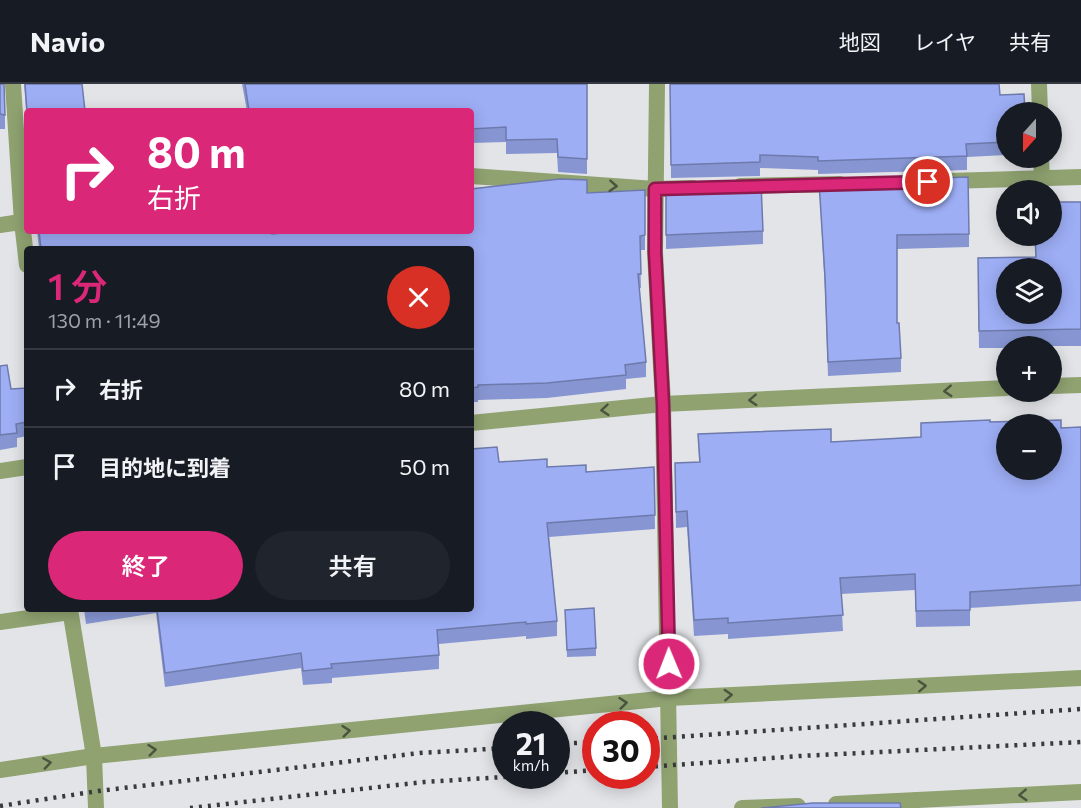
<!DOCTYPE html>
<html lang="ja">
<head>
<meta charset="utf-8">
<style>
  body { margin:0; font-family:Commissioner,"Noto Sans JP",sans-serif; background:#20242c; color:#f1f3f6; height:100vh; display:flex; flex-direction:column; font-size:22px; white-space:nowrap }
  * { box-sizing:border-box; margin:0 }
  p { font-size:20px; color:#9ea1a6 }
  .icon { flex:none; width:33px; height:33px; fill:none; stroke:currentColor; stroke-width:2; stroke-linecap:round; stroke-linejoin:round }
  .map { position:relative; flex:1; overflow:hidden }
  .side { position:absolute; left:24px; top:162px; width:450px; height:366px; display:flex; flex-direction:column; background:#171b24; border-radius:6px; box-shadow:0 3px 15px #0003 }
  .side>* { flex:none }
  .banner { position:absolute; left:24px; top:24px; width:450px; height:126px; border-radius:6px; box-shadow:0 3px 15px #0003; background:#db2777; color:#fff; overflow:hidden }
  .needle { width:39px; rotate:201deg }
  .tools { position:absolute; left:996px; top:18px; display:grid; gap:12px }
  .tools a { display:grid; place-items:center; width:66px; height:66px; border-radius:50%; background:#171b24; box-shadow:0 3px 15px #0003; font-size:30px }
  .speed { position:absolute; left:492px; top:627px; display:flex; gap:12px; font-size:30px; font-weight:700; text-align:center }
  .speed>* { display:grid; place-content:center; width:78px; height:78px; border-radius:50%; background:#171b24; box-shadow:0 3px 15px #0003; line-height:1 }
  .speed small { font-size:15px; font-weight:400 }
  .speed .limit { border:9px solid #d22; background:#fff; color:#111 }
  .pin { position:absolute; display:grid; place-items:center; width:51px; height:51px; color:#fff; margin:-26px; border:3px solid #fff; border-radius:50%; box-shadow:0 2px 6px #0007 }
  .me { position:absolute; width:66px; margin:-33px; rotate:359deg; stroke-linejoin:round; filter:drop-shadow(0 0 4px #0008) }
  .turn { display:flex; align-items:center; gap:21px; height:126px; padding:0 24px; font-size:27px }
  .turn .icon { width:78px; height:78px; stroke-width:2.5 }
  .turn b { display:block; font-size:42px; line-height:51px }
  .round { display:grid; place-items:center; flex:none; width:63px; height:63px; border-radius:32px; background:#20242c }
  .head { display:flex; align-items:center; justify-content:space-between; height:102px; padding:0 24px }
  h1 { font-size:36px; font-weight:600; line-height:45px; color:#db2777 }
  .primary-button { display:flex; gap:12px; margin-top:auto; padding:12px 24px }
  .primary-button a { flex:1; height:69px; border-radius:36px; background:#db2777; color:#fff; font-size:24px; font-weight:600; line-height:69px; text-align:center }
  .primary-button a+a { background:#20242c; color:#f1f3f6 }
  ul { padding:0; list-style:none }
  li { display:flex; align-items:center; gap:18px; height:78px; padding:0 24px; border-top:2px solid #363941 }
  li div { flex:1 }
  li b { display:block; font-size:22px }
  li em { font-style:normal }
  header { display:flex; align-items:center; gap:36px; box-sizing:border-box; height:84px; padding:0 30px; background:#171b24; border-bottom:2px solid #363941 }
  header strong { font-size:28px }
  nav { display:flex; gap:33px; margin-inline-start:auto; font-size:21px }
  .map>svg:first-child { display:block }
  .lines { fill:none; stroke-linecap:round; stroke-linejoin:round }
  .service { stroke:#8fa270; stroke-width:16 }
  .minor { stroke:#8fa270; stroke-width:16 }
  .rail { stroke:#393a3b; stroke-width:4.5; stroke-dasharray:3 6; stroke-linecap:butt }
  .wall { fill:#8796d3 }
  .building { fill:#9daef5; stroke:#6e7aac; stroke-width:1.5; fill-rule:evenodd }
  .oneway { stroke:#4b543e }
  .route-casing { stroke:#8e194d; stroke-width:15 }
  .route { stroke:#db2777; stroke-width:10 }
</style>
</head>
<body>
<header>
<strong>Navio</strong>
<nav><a>地図</a><a>レイヤ</a><a>共有</a></nav>
</header>
<div class="map">
<svg width="1081" height="724" viewBox="0 0 1081 724">
  <rect width="100%" height="100%" fill="#e3e4e8"/>
  <g class="lines">
    <!-- service -->
    <g class="service">
      <path d="M1039,0L1040,28"/>
      <path d="M1041,74L1042,95"/>
    </g>
    <!-- minor -->
    <g class="minor">
      <path d="M13,0L22,138L27,181"/>
      <path d="M657,0L655,168L663,320L670,724"/>
      <path d="M471,92L655,105L693,104"/>
      <path d="M947,97L1081,93"/>
      <path d="M740,102L840,100"/>
      <path d="M0,141L27,137"/>
      <path d="M1052,302L1081,301"/>
      <path d="M471,339L663,320L1006,304"/>
      <path d="M0,387L27,383"/>
      <path d="M70,525L94,672L96,724"/>
      <path d="M0,538L70,528"/>
      <path d="M0,686L94,672L669,614L1081,594"/>
      <path d="M836,720L1081,708"/>
      <path d="M742,724L798,722"/>
    </g>
    <!-- rail -->
    <g class="rail">
      <path d="M646,655L1081,625"/>
      <path d="M556,660L596,658"/>
      <path d="M646,683L800,672L1081,658"/>
      <path d="M556,689L596,686"/>
      <path d="M0,722L98,707L420,669L506,664"/>
      <path d="M190,724L424,698L520,692"/>
    </g>
  </g>
  <!-- wall -->
  <g class="wall">
    <path d="M0,0L5,31V45H0Z"/>
    <path d="M24,0H82L27,27V39Z"/>
    <path d="M242,0H587V90L558,88L557,69L506,70V58L471,59V27H247Z"/>
    <path d="M670,0L1000,11L1006,28V71L967,73V86L818,90V86L760,84V92L671,94Z"/>
    <path d="M819,98L969,150V163L897,165V239L901,274V288L828,292L825,207Z"/>
    <path d="M645,106V166H640L641,204H639L646,278V293L626,295V305L547,314L478,316V318H471V165H39L37,147H271L272,150L471,147L587,109Z"/>
    <path d="M1081,118V262H1006V264H979L978,191L1035,173Z"/>
    <path d="M763,147V160L666,165V151Z"/>
    <path d="M0,282L11,305L27,304V352L17,354V363L0,366Z"/>
    <path d="M990,338L1061,344L1081,343V517L970,524V542L916,543L915,506L841,510L843,547L728,555V550L694,552L687,443L676,444L675,379L699,378L698,350L831,358L921,353Z"/>
    <path d="M499,378L586,388L654,383L655,445L549,453L557,537V552L526,555V552L439,560V585L332,594V599L303,601L301,584L165,603L156,529L86,540L84,525H471Z"/>
    <path d="M565,533L596,564V572L567,573Z"/>
  </g>
  <!-- building -->
  <g class="building">
    <path d="M0,0H4L5,31L0,30Z"/>
    <path d="M25,0H82L85,27H27Z"/>
    <path d="M245,0H587V75L558,73L557,55L506,56V43L471,45V27H249Z"/>
    <path d="M670,0H999L1000,11L1024,10L1025,28H1006V58L966,60L967,72L818,77V73L760,71V78L671,81Z"/>
    <path d="M968,93L969,150L897,151V239H899L901,274L828,278L825,193L819,98Z"/>
    <path d="M560,95L587,96V109L645,106V151L640,152L641,190H638L646,278L625,281L626,291L547,299L478,301V303L471,304V165H41L39,147H271L272,150L300,147H471V105Z"/>
    <path d="M761,99L763,147L666,151V106H671V102Z"/>
    <path d="M1052,118H1081V245L979,247L978,174L1036,173L1035,152H1052ZM1006,184H1052V230H1006Z"/>
    <path d="M7,281L11,305L27,304V338L16,340L17,349L0,351V282Z"/>
    <path d="M990,336V338L1061,336V344L1081,343V501L970,508V526L916,527L915,490L840,494L843,531L728,539V534L694,536L687,427L676,428L675,379L700,378L698,350L831,345V358L921,353V339ZM1006,340H1052V386H1006Z"/>
    <path d="M497,363L499,378L547,375V383L586,381V388L654,383L655,431L547,439L557,537L526,540V538L437,546L439,571L331,580L332,584L303,587L301,569L165,589L157,525H471V365Z"/>
    <path d="M594,524L596,564L567,566L565,526Z"/>
    <path d="M813,719H900L901,724H761Z"/>
  </g>
  <!-- one-way arrows -->
  <defs><path id="oneway-chevron" d="M-2-3.5L2.5 0L-2 3.5" fill="none" stroke-width="1.6" stroke-linecap="round" stroke-linejoin="round" transform="scale(1.5)"/></defs>
  <g class="oneway">
    <use href="#oneway-chevron" transform="translate(613 102) rotate(4)"/>
    <use href="#oneway-chevron" transform="translate(948 307) rotate(177)"/>
    <use href="#oneway-chevron" transform="translate(753 316) rotate(177)"/>
    <use href="#oneway-chevron" transform="translate(605 326) rotate(175)"/>
    <use href="#oneway-chevron" transform="translate(922 602) rotate(-3)"/>
    <use href="#oneway-chevron" transform="translate(728 611) rotate(-3)"/>
    <use href="#oneway-chevron" transform="translate(623 619) rotate(-6)"/>
    <use href="#oneway-chevron" transform="translate(346 647) rotate(-6)"/>
    <use href="#oneway-chevron" transform="translate(152 666) rotate(-6)"/>
    <use href="#oneway-chevron" transform="translate(47 679) rotate(-8)"/>
    <use href="#oneway-chevron" transform="translate(1023 711) rotate(177)"/>
  </g>
  <g class="lines">
    <defs>
      <path id="route" d="M669,580L663,320L655,168V105L928,98"/>
    </defs>
    <!-- route casing -->
    <use href="#route" class="route-casing"/>
    <!-- route -->
    <use href="#route" class="route"/>
  </g>
</svg>
<div class="tools">
<a><svg class="needle" viewBox="-14 -14 28 28"><path d="M0-13l5 13h-10z" fill="#e53935"/><path d="M0 13l5-13h-10z" fill="#9ea1a6"/></svg></a>
<a><svg class="icon" aria-label="sound" viewBox="0 0 24 24"><path d="M4 9h4l5-4v14l-5-4H4zM17 9q2 3 0 6"/></svg></a>
<a><svg class="icon" aria-label="layers" viewBox="0 0 24 24"><path d="M12 4l9 5-9 5-9-5zM3 14l9 5 9-5"/></svg></a>
<a>+</a>
<a>−</a>
</div>
<div class="speed"><div>21<small>km/h</small></div><div class="limit">30</div></div>
<div class="pin" style="left:928px;top:98px;background:#d93025"><svg class="icon" aria-label="arrive" viewBox="0 0 24 24"><path d="M6 21V4h12l-3 4 3 4H6"/></svg></div>
<svg class="me" style="left:669px;top:580px" viewBox="-20 -20 40 40"><circle r="17" fill="#db2777" stroke="#fff" stroke-width="3"/><path d="M0-11L8 9 0 5-8 9z" fill="#fff"/></svg>
<div class="banner">
<div class="turn"><svg class="icon" aria-label="right" viewBox="0 0 24 24"><path d="M7 20v-9h11M14 6l5 5-5 5"/></svg><div><b>80 m</b>右折</div></div>
</div>
<section class="side">
<div class="head"><div><h1>1 分</h1><p>130 m · 11:49</p></div><a class="round" style="background:#d93025;color:#fff"><svg class="icon" aria-label="close" viewBox="0 0 24 24"><path d="M6 6l12 12M18 6L6 18"/></svg></a></div>
<ul>
<li><svg class="icon" aria-label="right" viewBox="0 0 24 24"><path d="M7 20v-9h11M14 6l5 5-5 5"/></svg><div><b>右折</b></div><em>80 m</em></li>
<li><svg class="icon" aria-label="arrive" viewBox="0 0 24 24"><path d="M6 21V4h12l-3 4 3 4H6"/></svg><div><b>目的地に到着</b></div><em>50 m</em></li>
</ul>
<div class="primary-button"><a>終了</a><a>共有</a></div>
</section>
</div>
</body>
</html>
